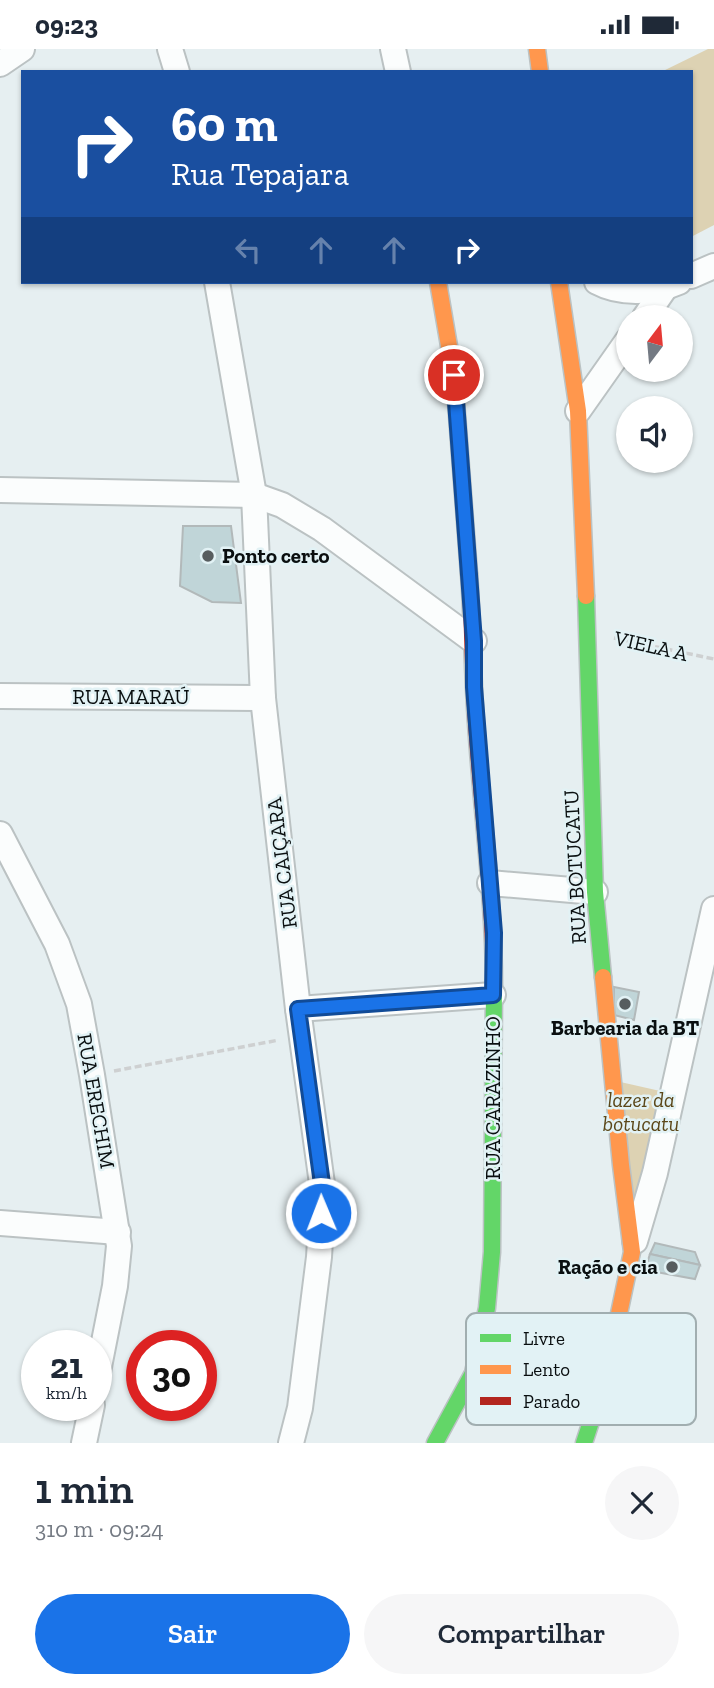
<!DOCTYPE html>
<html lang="pt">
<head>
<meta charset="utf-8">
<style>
  body { margin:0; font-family:"Zilla Slab",serif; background:#f6f6f7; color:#1f2937; height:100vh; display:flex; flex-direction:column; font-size:26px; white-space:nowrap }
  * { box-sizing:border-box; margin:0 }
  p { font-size:23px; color:#747a83 }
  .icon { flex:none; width:38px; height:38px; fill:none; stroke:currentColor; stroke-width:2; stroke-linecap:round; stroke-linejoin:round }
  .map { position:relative; height:1394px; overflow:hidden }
  .drawer { display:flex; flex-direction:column; background:#fff; flex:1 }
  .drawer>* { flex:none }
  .hud { position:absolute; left:21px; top:21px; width:672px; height:214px; border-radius:0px; box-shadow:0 2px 5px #0004; background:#1a4fa0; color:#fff; overflow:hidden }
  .needle { width:46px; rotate:16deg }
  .tools { position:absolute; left:616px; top:256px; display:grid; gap:14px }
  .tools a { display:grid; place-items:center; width:77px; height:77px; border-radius:50%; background:#fff; box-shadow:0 2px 5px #0004; font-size:35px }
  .speed { position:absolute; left:21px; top:1281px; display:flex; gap:14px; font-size:35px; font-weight:700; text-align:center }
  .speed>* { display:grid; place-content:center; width:91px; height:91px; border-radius:50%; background:#fff; box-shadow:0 2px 5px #0004; line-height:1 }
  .speed small { font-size:18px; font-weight:400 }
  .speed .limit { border:10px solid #d22; background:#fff; color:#111 }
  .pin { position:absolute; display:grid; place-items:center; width:60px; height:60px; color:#fff; margin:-30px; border:4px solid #fff; border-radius:50%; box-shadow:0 2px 7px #0007 }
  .me { position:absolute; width:77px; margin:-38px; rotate:359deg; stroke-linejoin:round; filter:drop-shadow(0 0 5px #0008) }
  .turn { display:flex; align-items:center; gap:24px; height:147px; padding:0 35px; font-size:32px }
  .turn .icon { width:91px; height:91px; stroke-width:2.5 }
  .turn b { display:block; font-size:49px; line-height:60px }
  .lanes { display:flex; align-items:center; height:66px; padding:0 35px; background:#0003; justify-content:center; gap:35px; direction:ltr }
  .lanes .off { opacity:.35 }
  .round { display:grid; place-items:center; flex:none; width:74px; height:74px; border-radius:37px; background:#f6f6f7 }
  .headline { display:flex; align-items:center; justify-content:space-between; height:119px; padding:0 35px }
  h1 { font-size:42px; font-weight:600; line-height:52px }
  .button { display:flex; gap:14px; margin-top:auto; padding:14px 35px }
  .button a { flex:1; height:80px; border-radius:42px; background:#1a73e8; color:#fff; font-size:28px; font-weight:600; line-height:80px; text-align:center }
  .button a+a { background:#f6f6f7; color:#1f2937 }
  .status { display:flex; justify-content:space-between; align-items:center; height:49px; padding:0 35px; background:#fff; direction:ltr }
  .status svg { height:19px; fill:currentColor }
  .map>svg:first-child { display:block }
  .green { fill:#ddd2b3 }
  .building { fill:#c0d5d8; stroke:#b2b9ba; stroke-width:2 }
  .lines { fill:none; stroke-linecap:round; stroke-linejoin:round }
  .street-casing { stroke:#bbc2c3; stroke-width:28 }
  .fast-casing { stroke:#bbc2c3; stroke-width:19 }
  .slow-casing { stroke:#bbc2c3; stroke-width:19 }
  .jam-casing { stroke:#bbc2c3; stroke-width:19 }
  .path { stroke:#ced0d1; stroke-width:3.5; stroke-dasharray:7 3.5; stroke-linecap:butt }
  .street { stroke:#fbfdfd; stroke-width:24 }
  .fast { stroke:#63d668; stroke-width:16 }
  .slow { stroke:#ff974d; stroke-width:16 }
  .jam { stroke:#b3261e; stroke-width:16 }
  .route-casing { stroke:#114b97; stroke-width:18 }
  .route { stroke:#1a73e8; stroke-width:12 }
  .poi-dot { fill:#575d5f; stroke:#e2f2f5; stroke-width:2.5 }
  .labels { text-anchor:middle; stroke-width:5; stroke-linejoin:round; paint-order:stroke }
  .poi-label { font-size:21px; font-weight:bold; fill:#0a0f10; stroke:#e2f2f5; text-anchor:start }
  .street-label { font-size:21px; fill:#0a0f10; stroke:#e2f2f5 }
  .park-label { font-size:21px; font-style:italic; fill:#5b4719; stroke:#e2f2f5 }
  .key { fill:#e2f2f5; stroke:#a1aeb0; stroke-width:2 }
  .key-label { font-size:19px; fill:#0a0f10 }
</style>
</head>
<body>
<div class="status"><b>09:23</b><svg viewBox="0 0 49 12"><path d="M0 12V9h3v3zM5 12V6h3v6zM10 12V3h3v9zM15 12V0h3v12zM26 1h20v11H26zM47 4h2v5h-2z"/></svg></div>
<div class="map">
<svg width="714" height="1394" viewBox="0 0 714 1394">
  <rect width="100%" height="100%" fill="#e6eff1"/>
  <!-- green -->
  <g class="green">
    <path d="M708,0H714V176L691,188V23H661Z"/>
    <path d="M616,1032L669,1044L635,1191Z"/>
  </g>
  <!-- building -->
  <g class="building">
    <path d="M183,477H231L241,554L212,553L180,537Z"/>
    <path d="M614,938L639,943L634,971L614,966Z"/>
    <path d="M655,1194L695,1203L700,1216L650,1205Z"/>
    <path d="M650,1205L700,1216L695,1230L645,1221Z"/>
  </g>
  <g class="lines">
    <defs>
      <g id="street">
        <path d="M170,0L177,23"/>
        <path d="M393,0L398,23"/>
        <path d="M0,15L22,0"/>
        <path d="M691,227L714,217"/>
        <path d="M217,233L254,446L263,649L298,960L323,1142L319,1208L300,1359L291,1394"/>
        <path d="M597,233C621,246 654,244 679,233"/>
        <path d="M645,268L665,239"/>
        <path d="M578,362L628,291"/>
        <path d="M0,441L254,446L282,456L322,480L474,592"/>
        <path d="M0,647L263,649"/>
        <path d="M0,785L57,895L79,955L92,1026L119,1197L115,1237L96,1333"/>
        <path d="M490,834L595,843"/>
        <path d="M298,960L493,946"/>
        <path d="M0,1174L118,1183"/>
        <path d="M635,1192L655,1124L714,860"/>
        <path d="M84,1394L92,1356"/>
      </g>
      <g id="fast">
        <path d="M586,547L595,843L603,928"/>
        <path d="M435,1394L473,1324L487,1259L492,1203L494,938"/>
        <path d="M584,1394L607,1324L612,1298"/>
      </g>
      <g id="slow">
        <path d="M537,0L540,23"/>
        <path d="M438,233L454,326L469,525"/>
        <path d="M559,233L578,362L586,547"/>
        <path d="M603,928L621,1116L632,1203L612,1298"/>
      </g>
      <path id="jam" d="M469,525C472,563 472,600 474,638C478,738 494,838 494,938"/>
    </defs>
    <!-- street casing -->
    <use href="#street" class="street-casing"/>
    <!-- fast casing -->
    <use href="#fast" class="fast-casing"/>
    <!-- slow casing -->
    <use href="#slow" class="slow-casing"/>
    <!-- jam casing -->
    <use href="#jam" class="jam-casing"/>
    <!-- path -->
    <g class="path">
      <path d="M614,589L714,610"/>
      <path d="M114,1022L279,991"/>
    </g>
    <!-- street -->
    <use href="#street" class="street"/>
    <!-- fast -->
    <use href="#fast" class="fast"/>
    <!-- slow -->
    <use href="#slow" class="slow"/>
    <!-- jam -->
    <use href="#jam" class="jam"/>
  </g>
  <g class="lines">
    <defs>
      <path id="route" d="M321,1164L323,1142L298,960L493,946L494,884L474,638V592L454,326"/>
    </defs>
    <!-- route casing -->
    <use href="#route" class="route-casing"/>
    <!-- route -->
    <use href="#route" class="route"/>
  </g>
  <!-- markers -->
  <g class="poi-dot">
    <circle cx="208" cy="507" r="7"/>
    <circle cx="625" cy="955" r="7"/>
    <circle cx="672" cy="1218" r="7"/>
  </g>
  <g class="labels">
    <!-- poi labels -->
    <g class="poi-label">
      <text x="222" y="514">Ponto certo</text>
      <text x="625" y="986" text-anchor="middle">Barbearia da BT</text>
      <text x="658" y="1225" text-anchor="end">Ração e cia</text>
    </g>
    <!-- street labels -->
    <g class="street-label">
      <text transform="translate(651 597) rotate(13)" y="7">VIELA A</text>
      <text x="131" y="655">RUA MARAÚ</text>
      <text transform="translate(282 814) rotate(-97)" y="7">RUA CAIÇARA</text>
      <text transform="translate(575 818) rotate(-93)" y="7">RUA BOTUCATU</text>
      <text transform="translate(493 1049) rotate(-90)" y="7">RUA CARAZINHO</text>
      <text transform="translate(96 1052) rotate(80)" y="7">RUA ERECHIM</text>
    </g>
    <!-- park labels -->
    <g class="park-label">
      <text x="641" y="1058">lazer da<tspan x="641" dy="24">botucatu</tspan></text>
    </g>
  </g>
  <!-- legend -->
  <rect x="466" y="1264" width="230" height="112" rx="10" class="key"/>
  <rect x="480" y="1285" width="31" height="8" fill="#63d668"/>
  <rect x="480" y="1316" width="31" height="9" fill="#ff974d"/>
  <rect x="480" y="1348" width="31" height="8" fill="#b3261e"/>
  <g class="key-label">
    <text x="523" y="1296">Livre</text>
    <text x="523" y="1327">Lento</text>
    <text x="523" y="1359">Parado</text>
  </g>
</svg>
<div class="tools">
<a><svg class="needle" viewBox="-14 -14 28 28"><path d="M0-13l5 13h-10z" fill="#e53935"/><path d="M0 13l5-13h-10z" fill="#747a83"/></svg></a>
<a><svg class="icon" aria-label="sound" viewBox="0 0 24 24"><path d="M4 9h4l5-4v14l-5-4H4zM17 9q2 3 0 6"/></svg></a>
</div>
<div class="speed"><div>21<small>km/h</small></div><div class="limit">30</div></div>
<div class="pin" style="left:454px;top:326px;background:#d93025"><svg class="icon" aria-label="arrive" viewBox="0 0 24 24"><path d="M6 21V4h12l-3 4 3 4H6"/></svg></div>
<svg class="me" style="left:321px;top:1164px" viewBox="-20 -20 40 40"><circle r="17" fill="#1a73e8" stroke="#fff" stroke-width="3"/><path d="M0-11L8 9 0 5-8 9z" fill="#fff"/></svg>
<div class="hud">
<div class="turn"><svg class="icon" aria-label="right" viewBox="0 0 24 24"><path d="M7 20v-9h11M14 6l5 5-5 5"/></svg><div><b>60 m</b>Rua Tepajara</div></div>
<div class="lanes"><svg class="icon off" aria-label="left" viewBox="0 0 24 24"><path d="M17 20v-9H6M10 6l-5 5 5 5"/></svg><svg class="icon off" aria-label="ahead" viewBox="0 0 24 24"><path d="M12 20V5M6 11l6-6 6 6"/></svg><svg class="icon off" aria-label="ahead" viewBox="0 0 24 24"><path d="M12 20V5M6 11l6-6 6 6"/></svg><svg class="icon" aria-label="right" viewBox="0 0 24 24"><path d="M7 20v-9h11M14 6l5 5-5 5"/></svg></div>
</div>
</div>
<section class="drawer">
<div class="headline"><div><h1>1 min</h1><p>310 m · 09:24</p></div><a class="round"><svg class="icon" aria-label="close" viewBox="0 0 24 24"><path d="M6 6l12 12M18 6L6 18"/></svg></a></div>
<div class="button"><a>Sair</a><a>Compartilhar</a></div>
</section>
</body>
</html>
